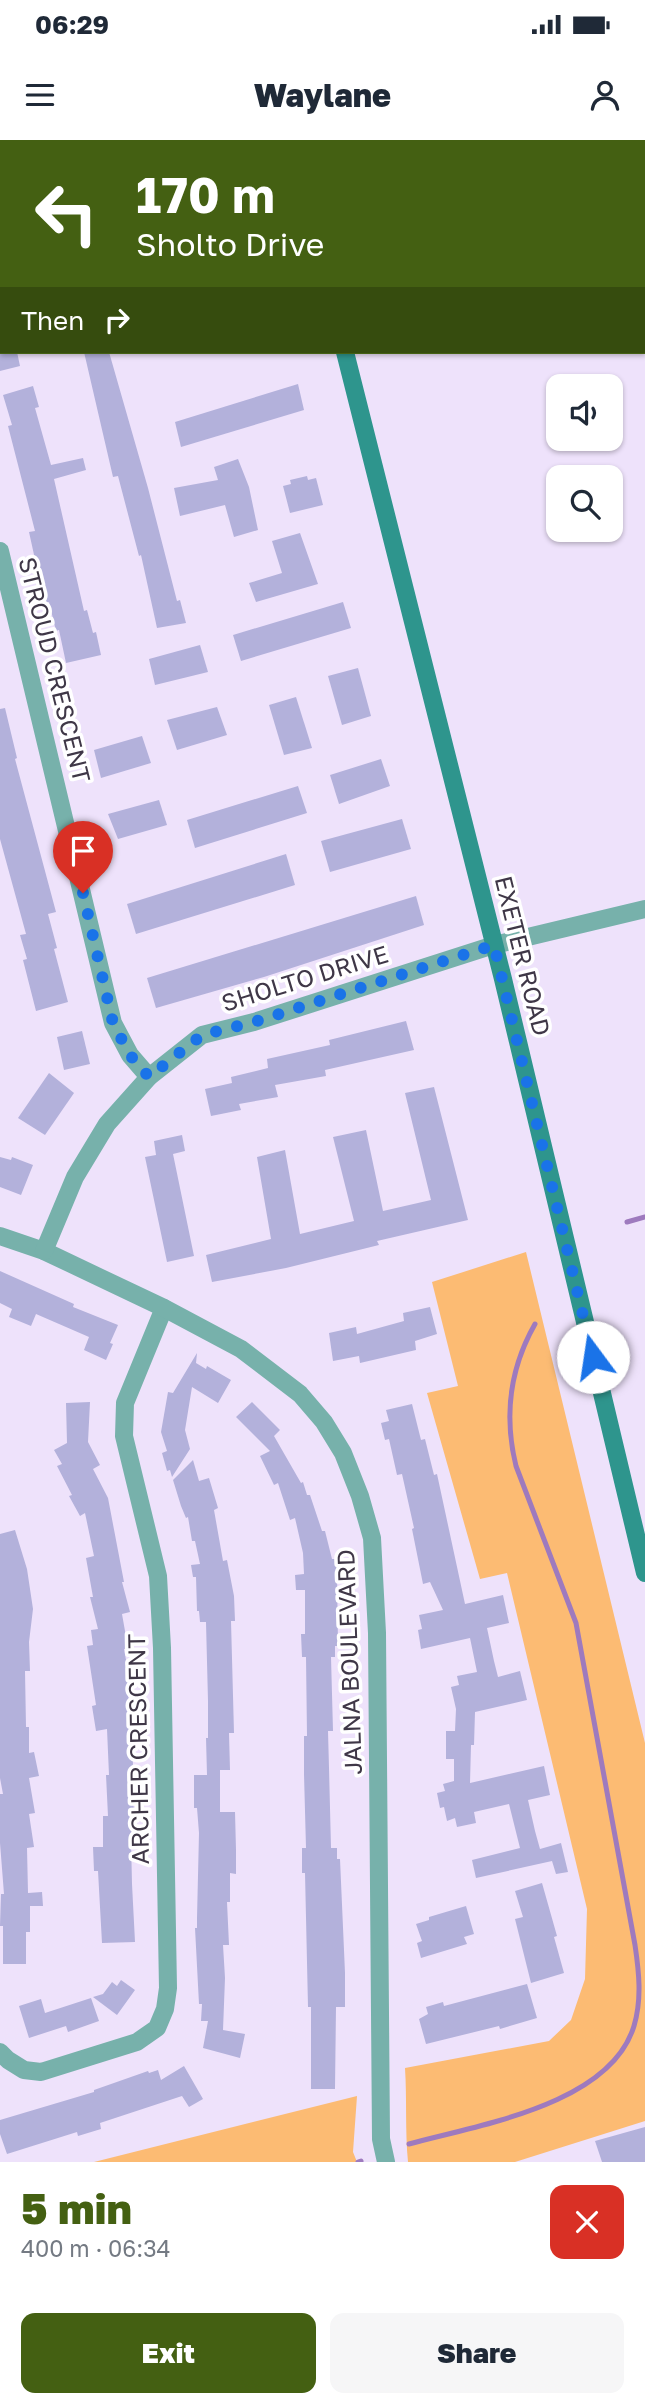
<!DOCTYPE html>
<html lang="en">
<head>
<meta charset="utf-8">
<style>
  body { margin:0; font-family:"Golos Text",sans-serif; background:#f6f6f7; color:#1f2937; height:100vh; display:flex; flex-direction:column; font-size:26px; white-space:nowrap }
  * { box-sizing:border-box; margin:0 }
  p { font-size:23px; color:#747a83 }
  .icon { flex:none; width:38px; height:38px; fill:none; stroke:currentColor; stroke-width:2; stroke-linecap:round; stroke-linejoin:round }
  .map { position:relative; height:2022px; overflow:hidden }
  .sheet { display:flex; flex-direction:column; background:#fff; flex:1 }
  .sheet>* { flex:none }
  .guide { position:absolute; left:0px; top:0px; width:646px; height:214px; box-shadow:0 2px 5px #0004; background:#446012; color:#fff; overflow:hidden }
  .tools { position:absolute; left:546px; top:234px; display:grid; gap:14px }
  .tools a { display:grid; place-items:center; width:77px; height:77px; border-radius:14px; background:#fff; box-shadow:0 2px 5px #0004; font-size:35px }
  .pin { position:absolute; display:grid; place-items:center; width:60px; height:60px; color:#fff; margin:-72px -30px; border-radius:50% 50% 50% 0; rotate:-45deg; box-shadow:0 0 7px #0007 }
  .pin .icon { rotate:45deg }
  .me { position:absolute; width:77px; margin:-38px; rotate:346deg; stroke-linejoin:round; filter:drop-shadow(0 0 5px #0008) }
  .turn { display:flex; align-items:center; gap:24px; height:147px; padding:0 21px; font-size:32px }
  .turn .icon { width:91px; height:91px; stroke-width:2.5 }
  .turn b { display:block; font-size:49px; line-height:60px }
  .then { display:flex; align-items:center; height:66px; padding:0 21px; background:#0003; gap:14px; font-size:26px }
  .round { display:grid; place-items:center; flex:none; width:74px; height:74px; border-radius:14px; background:#f6f6f7 }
  .head { display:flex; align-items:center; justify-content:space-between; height:119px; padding:0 21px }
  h1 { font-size:42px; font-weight:800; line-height:52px; color:#446012 }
  .action { display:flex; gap:14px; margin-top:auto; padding:14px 21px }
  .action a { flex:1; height:80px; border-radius:14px; background:#446012; color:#fff; font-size:28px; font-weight:800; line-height:80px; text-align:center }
  .action a+a { background:#f6f6f7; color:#1f2937 }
  .status { display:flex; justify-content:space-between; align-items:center; height:49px; padding:0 35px; background:#fff; direction:ltr }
  .status svg { height:19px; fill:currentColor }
  header { display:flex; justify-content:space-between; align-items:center; height:91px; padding:0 21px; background:#fff; font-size:32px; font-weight:800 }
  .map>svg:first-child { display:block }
  .green { fill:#fcbb73 }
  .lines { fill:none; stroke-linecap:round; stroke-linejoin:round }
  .stream { stroke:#9e7abe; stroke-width:5 }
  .building { fill:#b3b1db }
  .minor { stroke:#77b1ab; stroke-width:18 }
  .tertiary { stroke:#77b1ab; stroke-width:18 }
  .secondary { stroke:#2e958d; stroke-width:18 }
  .route { stroke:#1a73e8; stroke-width:12; stroke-dasharray:0 21.6 }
  .labels { text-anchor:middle; stroke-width:7; stroke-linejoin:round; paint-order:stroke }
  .street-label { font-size:24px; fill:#3f3747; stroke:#fff }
</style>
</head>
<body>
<div class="status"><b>06:29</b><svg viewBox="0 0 49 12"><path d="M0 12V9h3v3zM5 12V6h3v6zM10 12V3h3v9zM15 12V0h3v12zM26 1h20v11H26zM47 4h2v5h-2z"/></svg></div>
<header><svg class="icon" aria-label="menu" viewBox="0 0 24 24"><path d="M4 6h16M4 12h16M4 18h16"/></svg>Waylane<svg class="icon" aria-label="person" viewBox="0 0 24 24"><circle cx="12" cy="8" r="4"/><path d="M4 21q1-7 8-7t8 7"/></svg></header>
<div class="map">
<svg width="645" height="2022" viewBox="0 0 645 2022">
  <rect width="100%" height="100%" fill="#eee2fb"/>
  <!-- green -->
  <g class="green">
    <path d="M526,1112L645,1603V1981L515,2022H408C405,1990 407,1959 405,1928L549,1901L571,1880L585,1839L587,1769L507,1433L480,1439L427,1253L458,1246L432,1142Z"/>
    <path d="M357,1956L353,2012L357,2022H94Z"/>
  </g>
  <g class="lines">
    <!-- stream -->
    <g class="stream">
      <path d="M627,1082L645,1077"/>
      <path d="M409,2004C478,1985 610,1965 634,1886C642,1859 639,1832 635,1805L576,1483L516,1326C504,1277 510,1228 535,1184"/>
      <path d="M358,2022L361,2021"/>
    </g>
  </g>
  <!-- building -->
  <g class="building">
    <path d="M0,212H17L20,226L0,231Z"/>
    <path d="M84,212H109L148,348L177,461L180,460L186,483L157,488L141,415L139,416L118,336L113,337Z"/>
    <path d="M298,244L304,270L181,307L175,282Z"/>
    <path d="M33,246L39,267L35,268L51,325L83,318L86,330L54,339L84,471L87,470L93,493L96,492L101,515L66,523L59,490L56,491L49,462L46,463L42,451L29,392L35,391L8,286L12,285L3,255Z"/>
    <path d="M238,319L249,347L258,390L234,397L225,365L180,376L174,348L218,340L214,327Z"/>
    <path d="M307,336L308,340L316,338L323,365L290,373L283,346L291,344L290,340Z"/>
    <path d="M300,393L318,444L256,462L249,443L282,433L272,401Z"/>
    <path d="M343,462L351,488L241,521L233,495Z"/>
    <path d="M200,505L208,532L155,545L149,519Z"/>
    <path d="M358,528L371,576L342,585L328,536Z"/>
    <path d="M296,557L312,608L284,615L269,565Z"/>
    <path d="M217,567L227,595L177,610L167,580Z"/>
    <path d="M5,568L17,618L15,619L56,772L48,774L57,808L54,809L68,862L36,871L23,820L27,819L20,795L26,794L0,699V569Z"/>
    <path d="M142,596L151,623L101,638L94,610Z"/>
    <path d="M381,619L390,646L339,664L330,635Z"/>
    <path d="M298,646L307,673L195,708L187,680Z"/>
    <path d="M159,660L167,685L118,699L108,674Z"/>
    <path d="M402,679L411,709L330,732L321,701Z"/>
    <path d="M286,714L295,745L136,794L127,764Z"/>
    <path d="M416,756L424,785L264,837L156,868L147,838Z"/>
    <path d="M406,881L414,910L325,930L326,936L275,945L278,957L239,964L241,970L211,976L205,949L232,943L231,937L268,928L267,919L330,905L329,900Z"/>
    <path d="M82,891L90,924L64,930L57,897Z"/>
    <path d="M49,933L74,953L45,995L18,978Z"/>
    <path d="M434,947L468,1080L377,1101L379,1105L286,1128L212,1142L206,1115L271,1099L257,1017L285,1010L300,1094L354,1081L333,997L366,990L383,1071L431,1060L405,953Z"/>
    <path d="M182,995L185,1011L173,1014L194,1116L167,1122L145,1017L156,1015L154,1001Z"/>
    <path d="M0,1017L11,1020L12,1017L33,1025L21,1055L0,1047Z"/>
    <path d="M0,1131L74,1164L73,1167L118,1185L110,1203L113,1204L106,1220L84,1210L89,1197L36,1174L31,1186L9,1177L12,1169L0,1163Z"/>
    <path d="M430,1167L437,1194L415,1201L416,1210L360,1223L359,1216L333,1221L329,1193L356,1187L357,1194L404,1181L403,1173Z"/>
    <path d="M197,1213L196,1223L206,1229L207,1226L231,1240L218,1263L192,1247L185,1290L190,1309L172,1337L170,1330L167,1331L162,1313L167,1311L161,1292L168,1252L173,1253Z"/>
    <path d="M90,1262L88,1302L100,1325L93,1329L108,1358L124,1442H122L130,1472L122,1474L128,1508L124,1509L131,1547L127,1548L132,1580L133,1627H131L135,1688H132L131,1700L132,1744L135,1802L102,1803L98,1731H94L93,1707H103V1676H108L106,1635H109L107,1589L96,1591L92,1566L96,1565L87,1506L93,1505L91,1490L98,1489L90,1457H93L86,1418L94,1416L85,1373L80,1376L69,1356L72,1355L57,1326L62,1324L54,1310L67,1303L66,1263Z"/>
    <path d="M252,1262L280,1290L274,1296L301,1343L303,1342L307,1355H310L322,1391H325L332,1419H336L337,1431L338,1506H335V1517H331L333,1591H328L329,1628L331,1708H337V1719H340L345,1833V1867H336L335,1949H311V1867H308L305,1733H302V1708H306L304,1634V1596H307L306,1517H302L301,1494H305V1450H296L295,1435L304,1434L303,1413L295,1378L290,1380L278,1343L274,1345L260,1316L270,1311L236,1277Z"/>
    <path d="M412,1264L421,1300L425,1299L434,1335L437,1334L465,1464L503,1455L509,1483L487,1488L494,1521L498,1537L520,1531L527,1560L475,1572L474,1605H471L470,1643L544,1626L550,1655L528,1660L535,1691L540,1709L561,1703L568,1732L556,1734L552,1721L476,1738L472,1720L520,1708L509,1664L474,1672L476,1683L457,1687L455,1678L447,1681L444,1667L440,1668L437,1653L445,1651L443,1644L454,1641V1619H446V1591H455L456,1569L451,1547L459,1545L457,1536L477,1532L470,1498L421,1509L418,1490L422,1489L419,1475L443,1470L430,1442L423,1444L412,1389L414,1388L402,1334L397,1335L389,1299L385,1300L381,1283L389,1281L386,1270Z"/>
    <path d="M193,1320L199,1341L209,1338L218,1368L214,1370L223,1421L227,1420L234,1456L235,1481H231L234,1593H229L230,1630H220V1672H235L236,1710V1734L230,1733V1762H227L229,1805H223L225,1838L223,1890L245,1894L240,1918L203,1908L208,1881H201L202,1864H199L195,1788H197V1778L199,1693L197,1668H194V1635H207L206,1598H208V1561L206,1482H200L199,1471H197L196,1437H193L191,1425L200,1424L195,1401H192L188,1377L186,1378L181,1366L173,1340Z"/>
    <path d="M15,1390L27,1429L33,1469L29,1502L30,1531H25L26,1587H29V1613L34,1612L39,1636L29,1638L35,1673L29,1674L34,1707L27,1708L28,1753L42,1752L43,1766H30V1792H26V1824H3V1786H0L1,1754H4L0,1703V1654H3L0,1638V1394Z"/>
    <path d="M542,1743L557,1796L554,1797L564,1833L531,1843L515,1779L523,1777L515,1751Z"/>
    <path d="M466,1766L474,1794L464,1797L467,1804L421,1818L417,1803L422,1801L416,1784L429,1780V1777Z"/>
    <path d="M121,1840L135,1850L117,1875L93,1857L103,1854L112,1842L117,1846Z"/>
    <path d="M527,1844L537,1878L500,1889L499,1886L426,1904L419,1879L428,1874L426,1867L443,1862L444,1866Z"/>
    <path d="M91,1858L99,1881L68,1892L66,1886L29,1898L19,1866L41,1859L45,1873Z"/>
    <path d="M184,1926L203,1959L189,1967L182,1956L100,1983L101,1989L78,1996L77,1992L7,2014L0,1994V1980L94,1952V1950L148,1931L149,1933L158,1930L161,1940Z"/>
    <path d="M645,1987V2022H602L595,2001Z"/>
  </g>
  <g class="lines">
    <!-- minor -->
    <g class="minor">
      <path d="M0,411L113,883L130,915L149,937"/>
      <path d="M494,805L645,769"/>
      <path d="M0,1912L8,1920L24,1930L41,1932L137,1902L157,1888L165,1869L168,1848L162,1508L158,1436L124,1296L125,1263L164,1168"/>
    </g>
    <!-- tertiary -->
    <g class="tertiary">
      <path d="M0,1096L44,1111L164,1168L241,1209L300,1254L324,1282L343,1313L360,1356L372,1398L377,1493L381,1999L386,2022"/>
      <path d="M44,1111L75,1037L107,984L149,937L202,895L254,882L494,805"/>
    </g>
    <!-- secondary -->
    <g class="secondary">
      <path d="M292,0V2"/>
      <path d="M345,212L503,839L645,1433"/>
    </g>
  </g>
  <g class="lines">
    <!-- route -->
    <path class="route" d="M83,753L113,883L130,915L149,937L202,895L254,882L494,805L593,1217"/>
  </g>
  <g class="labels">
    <!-- street labels -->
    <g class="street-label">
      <text transform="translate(54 530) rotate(76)" y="8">STROUD CRESCENT</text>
      <text transform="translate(522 816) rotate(76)" y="8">EXETER ROAD</text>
      <text transform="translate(305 839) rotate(-17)" y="8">SHOLTO DRIVE</text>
      <text transform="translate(350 1522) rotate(-92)" y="8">JALNA BOULEVARD</text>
      <text transform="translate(139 1609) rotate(-91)" y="8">ARCHER CRESCENT</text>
    </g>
  </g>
</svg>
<div class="tools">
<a><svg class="icon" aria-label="sound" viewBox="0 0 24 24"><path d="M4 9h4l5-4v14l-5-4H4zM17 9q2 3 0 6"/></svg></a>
<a><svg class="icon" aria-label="search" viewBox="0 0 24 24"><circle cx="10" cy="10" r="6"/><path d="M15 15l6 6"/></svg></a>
</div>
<div class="pin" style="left:83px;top:753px;background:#d93025"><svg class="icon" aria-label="arrive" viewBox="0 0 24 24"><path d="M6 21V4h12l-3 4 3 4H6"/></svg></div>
<svg class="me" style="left:593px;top:1217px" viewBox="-20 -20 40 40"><circle r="19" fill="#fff"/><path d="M0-13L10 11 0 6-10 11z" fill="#1a73e8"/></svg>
<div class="guide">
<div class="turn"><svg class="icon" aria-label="left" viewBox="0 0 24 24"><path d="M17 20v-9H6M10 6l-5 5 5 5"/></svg><div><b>170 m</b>Sholto Drive</div></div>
<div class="then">Then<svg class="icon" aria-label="right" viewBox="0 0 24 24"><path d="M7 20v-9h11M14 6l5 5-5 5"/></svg></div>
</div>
</div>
<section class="sheet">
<div class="head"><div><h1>5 min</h1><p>400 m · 06:34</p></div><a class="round" style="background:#d93025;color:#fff"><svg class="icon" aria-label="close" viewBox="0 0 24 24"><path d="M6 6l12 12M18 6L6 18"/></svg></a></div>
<div class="action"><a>Exit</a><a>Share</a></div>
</section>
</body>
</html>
